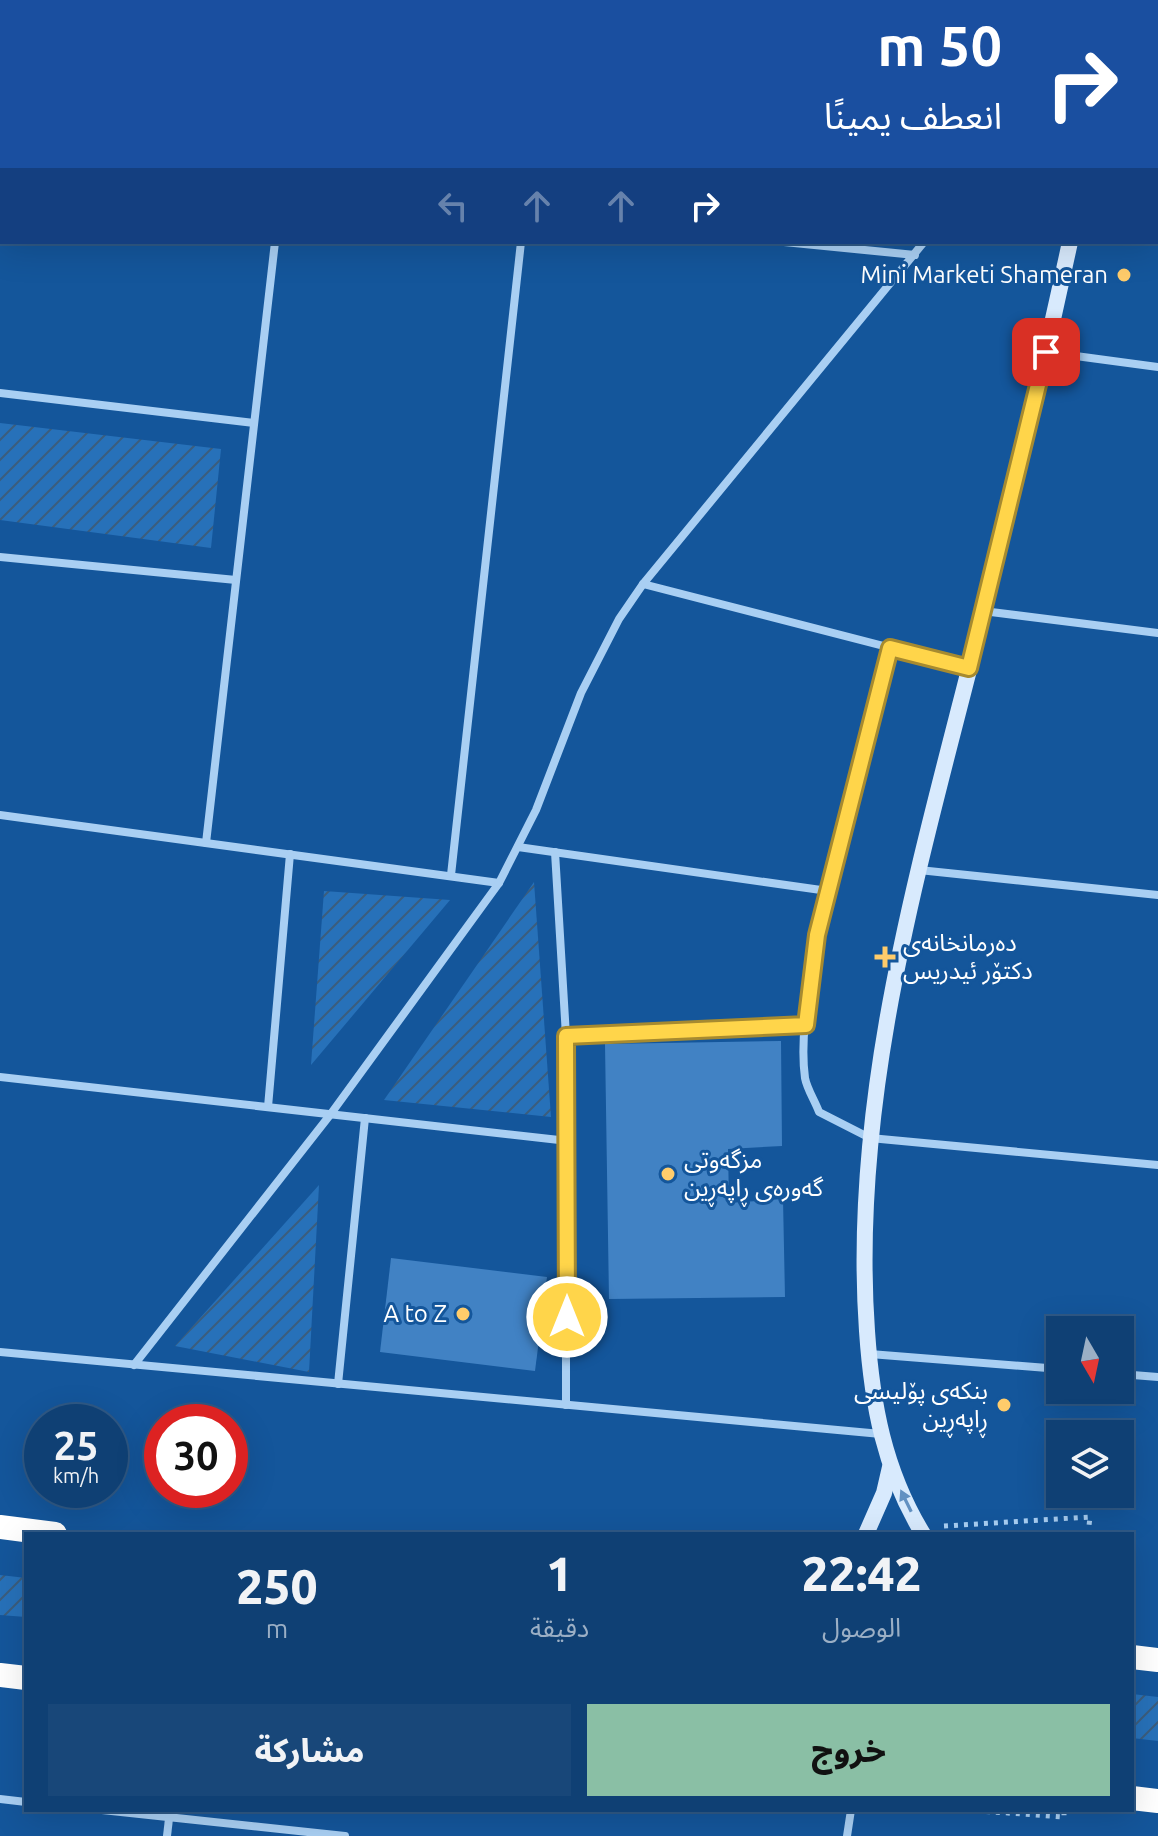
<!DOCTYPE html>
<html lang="ar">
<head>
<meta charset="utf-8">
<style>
  body { margin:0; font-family:Ubuntu,"Noto Sans Arabic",sans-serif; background:#184779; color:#f1f3f6; direction:rtl; height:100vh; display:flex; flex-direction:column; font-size:30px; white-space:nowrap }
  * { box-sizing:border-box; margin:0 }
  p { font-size:26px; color:#9bafc5 }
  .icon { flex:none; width:44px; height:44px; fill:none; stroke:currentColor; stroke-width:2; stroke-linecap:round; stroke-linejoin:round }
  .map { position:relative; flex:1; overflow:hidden; direction:ltr }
  .side { position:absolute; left:24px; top:1532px; width:1110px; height:280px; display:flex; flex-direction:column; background:#0f4074; border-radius:0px; box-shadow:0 8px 32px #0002,0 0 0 2px #2f5986; direction:rtl }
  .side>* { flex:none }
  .banner { position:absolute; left:0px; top:0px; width:1158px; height:244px; box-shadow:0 8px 32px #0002,0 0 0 2px #2f5986; direction:rtl; background:#1a4fa0; color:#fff; overflow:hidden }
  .needle { width:52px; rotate:171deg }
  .fabs { position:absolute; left:1046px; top:1316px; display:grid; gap:16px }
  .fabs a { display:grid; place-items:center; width:88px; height:88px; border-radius:0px; background:#0f4074; box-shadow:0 8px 32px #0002,0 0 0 2px #2f5986; font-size:40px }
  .speed { position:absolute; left:24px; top:1404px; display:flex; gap:16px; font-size:40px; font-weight:700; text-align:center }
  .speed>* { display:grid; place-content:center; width:104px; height:104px; border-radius:50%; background:#0f4074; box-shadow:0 8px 32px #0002,0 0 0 2px #2f5986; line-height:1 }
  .speed small { font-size:20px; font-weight:400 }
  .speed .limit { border:12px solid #d22; background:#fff; color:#111 }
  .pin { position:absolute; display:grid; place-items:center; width:68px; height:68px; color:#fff; margin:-34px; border-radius:16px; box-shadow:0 4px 12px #0006 }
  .me { position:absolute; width:88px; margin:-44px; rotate:0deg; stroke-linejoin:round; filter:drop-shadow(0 0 6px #0008) }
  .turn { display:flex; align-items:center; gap:28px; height:168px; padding:0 24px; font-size:36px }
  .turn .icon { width:104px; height:104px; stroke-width:2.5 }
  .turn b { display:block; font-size:56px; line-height:68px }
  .lanes { display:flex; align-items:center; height:76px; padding:0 24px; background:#0003; justify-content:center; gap:40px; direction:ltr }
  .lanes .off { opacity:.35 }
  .eta { display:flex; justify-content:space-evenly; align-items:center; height:136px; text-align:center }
  .eta b { font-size:48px; font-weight:800; line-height:56px }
  .primary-button { display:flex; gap:16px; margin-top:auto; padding:16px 24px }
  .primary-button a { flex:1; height:92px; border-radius:0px; background:#8abfa5; color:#111; font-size:32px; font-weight:800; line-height:92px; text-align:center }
  .primary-button a+a { background:#184779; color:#f1f3f6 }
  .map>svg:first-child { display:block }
  .garden { fill:url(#garden-furrows) }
  .building { fill:#4182c4 }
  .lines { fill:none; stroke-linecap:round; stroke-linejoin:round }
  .path { stroke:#a9cff3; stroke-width:5; stroke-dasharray:4 6; stroke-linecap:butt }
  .street { stroke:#a9cff3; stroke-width:8 }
  .secondary { stroke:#d8eafd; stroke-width:16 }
  .highway { stroke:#fff; stroke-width:24 }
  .oneway { fill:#6291c2 }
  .route-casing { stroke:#a68a30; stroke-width:20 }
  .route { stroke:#ffd54a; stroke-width:14 }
  .poi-dot { fill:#ffcc6b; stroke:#14569b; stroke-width:3 }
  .labels { text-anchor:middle; stroke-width:6; stroke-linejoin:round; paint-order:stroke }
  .poi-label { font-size:24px; fill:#fff; stroke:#14569b; text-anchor:end }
</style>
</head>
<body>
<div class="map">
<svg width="1158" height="1836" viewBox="0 0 1158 1836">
  <defs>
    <pattern id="garden-furrows" width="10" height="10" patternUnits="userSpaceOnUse" patternTransform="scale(2)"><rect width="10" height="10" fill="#2771b9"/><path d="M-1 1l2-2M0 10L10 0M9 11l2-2" fill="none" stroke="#3b5d7d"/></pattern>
  </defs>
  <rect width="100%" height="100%" fill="#14569b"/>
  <!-- garden -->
  <g class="garden">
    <path d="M0,423L221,449L211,548L0,520Z"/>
    <path d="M534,882L551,1117L384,1100Z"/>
    <path d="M324,891L450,900L311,1065Z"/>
    <path d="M319,1185L309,1372L175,1346Z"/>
    <path d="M0,1575L26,1578V1617L0,1615Z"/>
    <path d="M1132,1694L1158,1697V1741L1132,1738Z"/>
  </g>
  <!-- building -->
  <g class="building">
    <path d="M781,1041L782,1146L728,1149L729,1203L783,1199L785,1297L609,1299L605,1044Z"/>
    <path d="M391,1258L547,1277L535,1371L380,1352Z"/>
  </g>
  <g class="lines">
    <!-- path -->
    <g class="path">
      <path d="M944,1526L1090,1517L1088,1534"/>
      <path d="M966,1810L1064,1817V1810"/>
    </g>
    <!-- street -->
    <g class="street">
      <path d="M984,0L996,2"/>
      <path d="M468,2V0"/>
      <path d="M1156,100H1158"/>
      <path d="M0,153L2,154"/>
      <path d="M784,242L915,255"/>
      <path d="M1046,352L1158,367"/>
      <path d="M0,393L254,423"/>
      <path d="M0,557L236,580"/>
      <path d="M643,584L969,668"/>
      <path d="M983,611L1158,633"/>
      <path d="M890,648L817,935C811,978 799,1035 805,1078C807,1089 815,1101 819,1112L870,1138L1158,1165"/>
      <path d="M0,815L499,883"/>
      <path d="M206,843L275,242"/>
      <path d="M518,847L828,891"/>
      <path d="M555,852L566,1036V1405"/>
      <path d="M919,870L1158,895"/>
      <path d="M451,875L521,242"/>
      <path d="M566,1036L806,1025"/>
      <path d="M0,1077L568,1141"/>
      <path d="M268,1107L290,854"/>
      <path d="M0,1352L881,1434"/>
      <path d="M870,1354L1060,1369"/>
      <path d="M134,1365L330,1115L499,883L536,810L581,693L619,619L643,584L924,242"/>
      <path d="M1120,1374L1158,1377"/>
      <path d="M338,1384L365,1118"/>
      <path d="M0,1799L26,1802"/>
      <path d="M102,1810L345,1836"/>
      <path d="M167,1836L170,1810"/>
      <path d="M847,1836L851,1810"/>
    </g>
    <!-- secondary -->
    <g class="secondary">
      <path d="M1118,2L1119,0"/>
      <path d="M866,1534L884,1493L890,1467"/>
      <path d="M923,1534C884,1470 872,1404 867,1331C851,1107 914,885 969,670C1005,528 1039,385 1070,242"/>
    </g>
    <!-- highway -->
    <g class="highway">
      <path d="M0,1527L55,1534"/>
      <path d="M1132,1657L1158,1660"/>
      <path d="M0,1675L26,1678"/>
      <path d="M1132,1798L1158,1801"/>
    </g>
  </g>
  <!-- one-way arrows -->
  <defs><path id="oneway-solid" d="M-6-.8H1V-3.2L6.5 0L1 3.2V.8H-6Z" transform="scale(2)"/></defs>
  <use class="oneway" href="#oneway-solid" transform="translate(906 1501) rotate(-116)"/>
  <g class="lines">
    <defs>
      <path id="route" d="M567,1317L566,1036L806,1025L817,935L890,648L969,668L1046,352"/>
    </defs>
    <!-- route casing -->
    <use href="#route" class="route-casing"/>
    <!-- route -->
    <use href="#route" class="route"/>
  </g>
  <!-- markers -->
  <g class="poi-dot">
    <circle cx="1124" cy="275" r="8"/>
    <path d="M881 945h8v8h8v8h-8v8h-8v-8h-8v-8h8z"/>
    <circle cx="668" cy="1174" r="8"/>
    <circle cx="463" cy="1314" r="8"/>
    <circle cx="1004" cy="1405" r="8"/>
  </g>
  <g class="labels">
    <!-- poi labels -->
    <g class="poi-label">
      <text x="1108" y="283">Mini Marketi Shameran</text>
      <text x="903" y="951" text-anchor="start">دەرمانخانەی<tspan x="903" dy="28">دکتۆر ئیدریس</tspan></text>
      <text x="684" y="1168" text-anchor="start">مزگەوتی<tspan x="684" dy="28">گەورەی ڕاپەڕین</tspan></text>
      <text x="447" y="1322">A to Z</text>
      <text x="988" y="1399">بنکەی پۆلیسی<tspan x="988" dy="28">ڕاپەڕین</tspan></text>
    </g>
  </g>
</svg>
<div class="fabs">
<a><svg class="needle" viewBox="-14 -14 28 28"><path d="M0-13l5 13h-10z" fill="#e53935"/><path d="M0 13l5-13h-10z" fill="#9bafc5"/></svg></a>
<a><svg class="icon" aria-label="layers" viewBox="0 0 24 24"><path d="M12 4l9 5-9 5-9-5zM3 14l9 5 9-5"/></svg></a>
</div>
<div class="speed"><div>25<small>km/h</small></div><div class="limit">30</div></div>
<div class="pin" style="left:1046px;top:352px;background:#d93025"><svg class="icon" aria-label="arrive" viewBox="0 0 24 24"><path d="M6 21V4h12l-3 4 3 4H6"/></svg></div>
<svg class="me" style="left:567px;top:1317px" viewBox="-20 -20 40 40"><circle r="17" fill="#ffd54a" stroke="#fff" stroke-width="3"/><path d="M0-11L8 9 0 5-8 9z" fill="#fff"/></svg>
<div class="banner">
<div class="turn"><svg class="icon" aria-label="right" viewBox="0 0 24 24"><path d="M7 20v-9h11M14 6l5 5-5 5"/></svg><div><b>50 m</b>انعطف يمينًا</div></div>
<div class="lanes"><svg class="icon off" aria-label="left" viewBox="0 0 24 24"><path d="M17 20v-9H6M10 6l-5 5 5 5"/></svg><svg class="icon off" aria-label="ahead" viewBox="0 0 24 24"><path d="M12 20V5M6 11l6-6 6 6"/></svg><svg class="icon off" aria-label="ahead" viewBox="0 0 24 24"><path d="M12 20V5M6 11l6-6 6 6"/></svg><svg class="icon" aria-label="right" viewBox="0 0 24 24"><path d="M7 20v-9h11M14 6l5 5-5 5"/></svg></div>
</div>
<section class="side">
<div class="eta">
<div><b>22:42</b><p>الوصول</p></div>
<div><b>1</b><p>دقيقة</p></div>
<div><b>250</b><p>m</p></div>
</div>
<div class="primary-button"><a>خروج</a><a>مشاركة</a></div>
</section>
</div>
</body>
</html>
